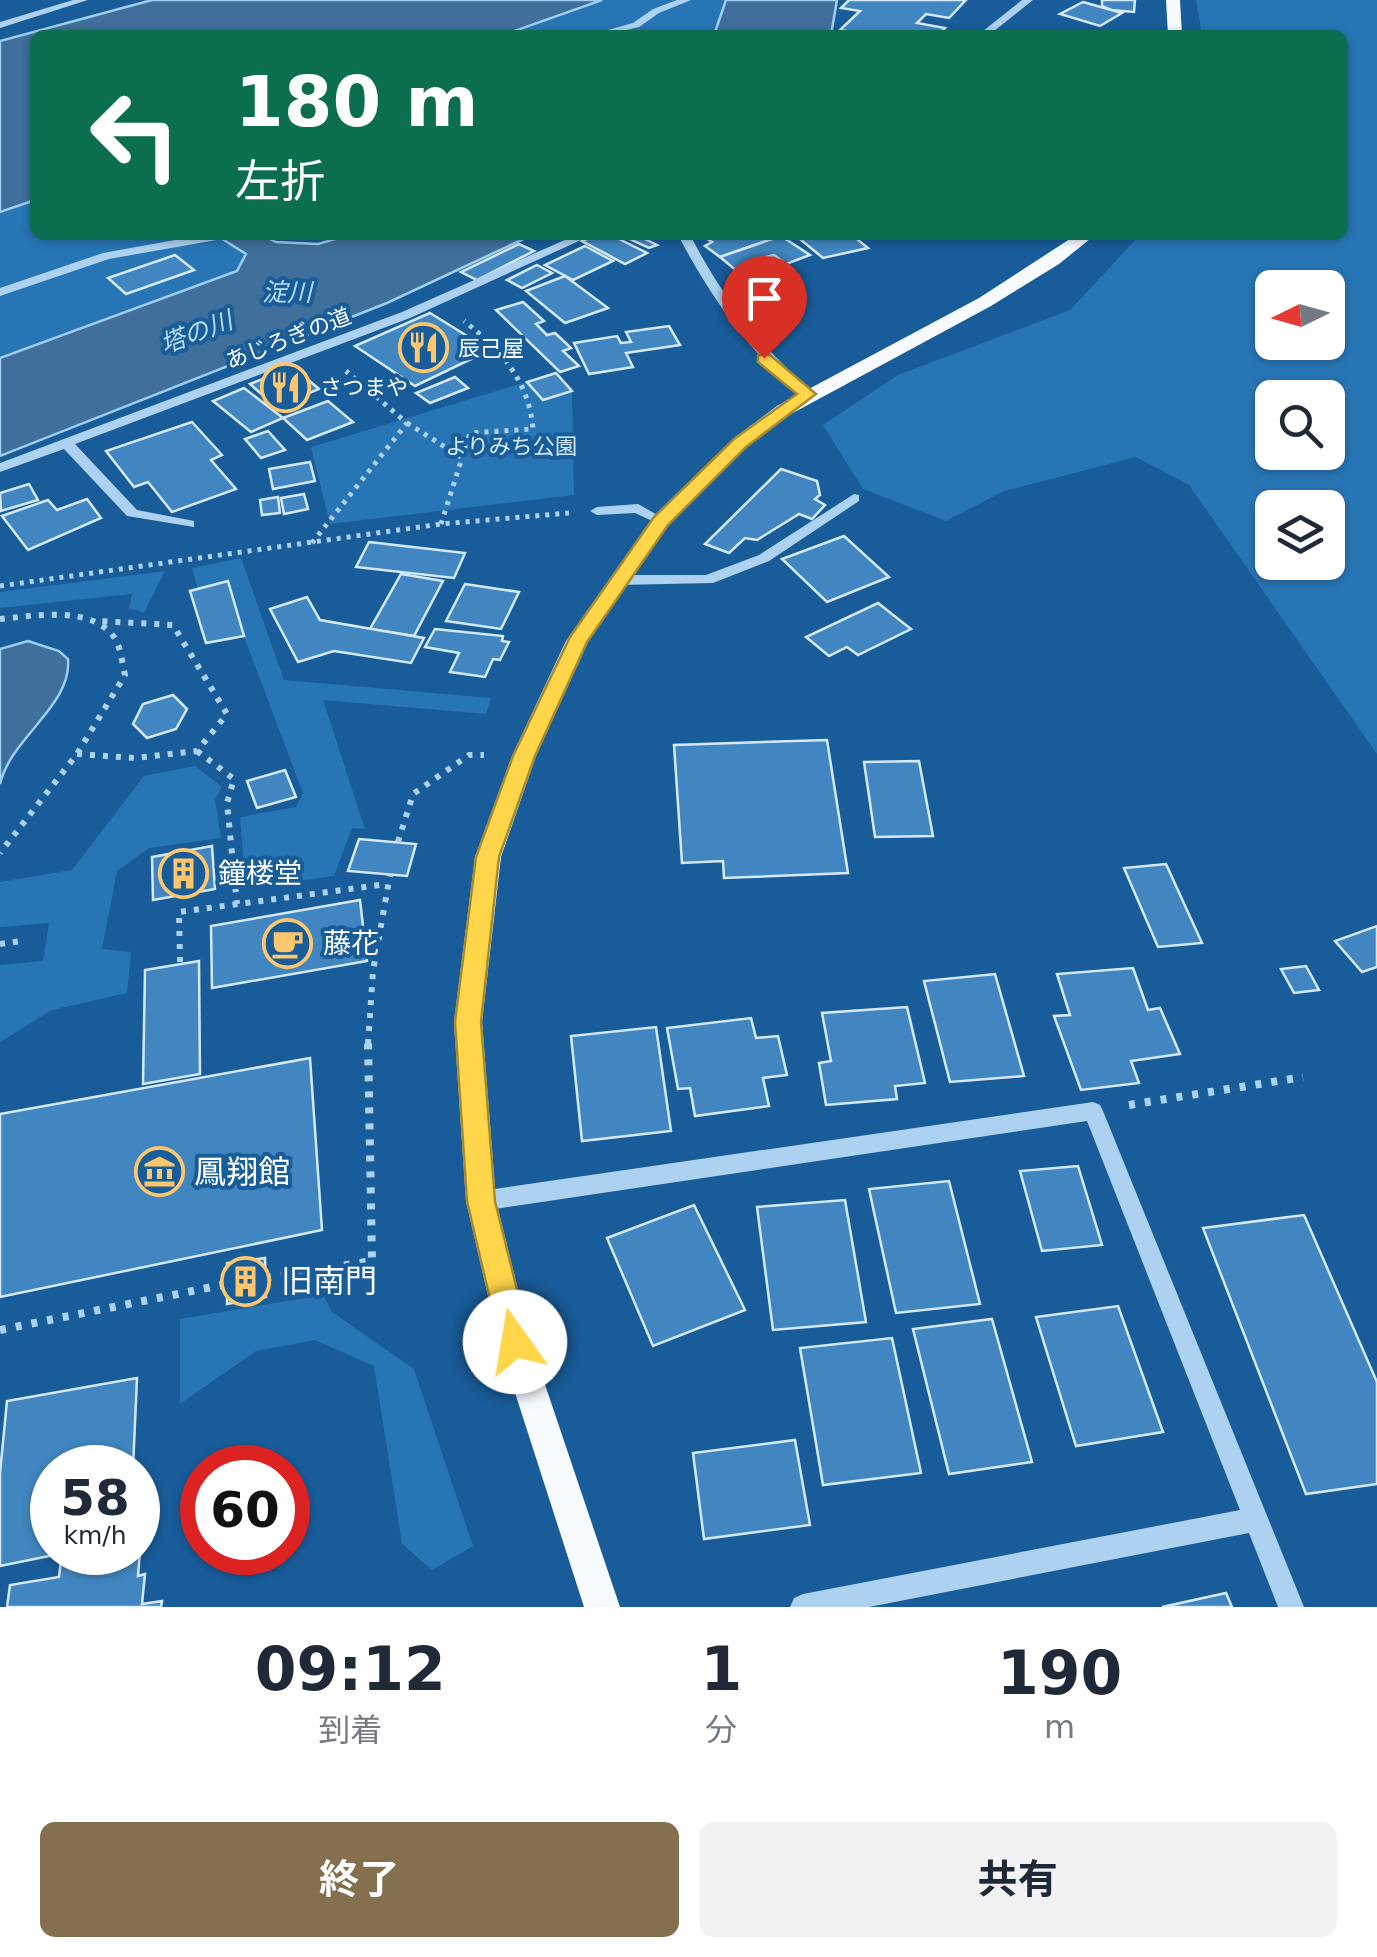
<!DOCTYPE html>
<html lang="ja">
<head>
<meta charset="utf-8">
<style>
  body { margin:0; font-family:"DejaVu Sans","Noto Sans JP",sans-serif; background:#f2f2f3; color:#1f2937; height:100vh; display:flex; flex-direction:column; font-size:38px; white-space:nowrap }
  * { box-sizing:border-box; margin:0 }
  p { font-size:32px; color:#747a83 }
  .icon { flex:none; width:55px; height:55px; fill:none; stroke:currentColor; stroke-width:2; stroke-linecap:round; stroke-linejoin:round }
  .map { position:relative; height:1607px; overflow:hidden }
  .details { display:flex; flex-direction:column; background:#fff; flex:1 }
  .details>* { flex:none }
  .hud { position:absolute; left:30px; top:30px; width:1318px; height:210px; border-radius:15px; box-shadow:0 2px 8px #0004; background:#0b6e4f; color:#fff; overflow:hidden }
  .needle { width:65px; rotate:265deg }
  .controls { position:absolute; left:1255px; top:270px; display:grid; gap:20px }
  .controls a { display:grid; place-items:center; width:90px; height:90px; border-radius:15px; background:#fff; box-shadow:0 2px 8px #0004; font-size:50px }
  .speed { position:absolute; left:30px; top:1445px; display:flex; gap:20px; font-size:50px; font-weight:700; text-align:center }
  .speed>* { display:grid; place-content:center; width:130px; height:130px; border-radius:50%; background:#fff; box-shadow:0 2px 8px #0004; line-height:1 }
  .speed small { font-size:25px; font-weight:400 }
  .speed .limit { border:15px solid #d22; background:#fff; color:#111 }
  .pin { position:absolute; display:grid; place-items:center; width:85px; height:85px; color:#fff; margin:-102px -42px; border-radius:50% 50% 50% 0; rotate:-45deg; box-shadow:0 0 10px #0007 }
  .pin .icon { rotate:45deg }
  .me { position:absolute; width:110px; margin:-55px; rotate:347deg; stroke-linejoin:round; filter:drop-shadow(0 0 8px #0008) }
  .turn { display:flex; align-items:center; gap:35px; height:210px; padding:0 40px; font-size:45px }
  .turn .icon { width:130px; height:130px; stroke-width:2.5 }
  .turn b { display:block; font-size:70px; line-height:85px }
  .eta { display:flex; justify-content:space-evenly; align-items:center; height:170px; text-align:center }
  .eta b { font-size:60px; font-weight:700; line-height:70px }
  .action { display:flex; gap:20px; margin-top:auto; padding:20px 40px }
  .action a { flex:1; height:115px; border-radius:15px; background:#84704f; color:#fff; font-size:40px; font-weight:700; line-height:115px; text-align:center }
  .action a+a { background:#f2f2f3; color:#1f2937 }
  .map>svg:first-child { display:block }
  .green { fill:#2875b5; fill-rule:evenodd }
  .water { fill:#3f6f9a; stroke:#9fcef3; stroke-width:2.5 }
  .building { fill:#4186c0; stroke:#d4eafc; stroke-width:2.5 }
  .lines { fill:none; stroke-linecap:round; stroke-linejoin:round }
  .path-far2 { stroke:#add2f1; stroke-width:5; stroke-dasharray:4 6; stroke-linecap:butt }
  .path-far1 { stroke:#add2f1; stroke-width:6; stroke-dasharray:5 8; stroke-linecap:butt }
  .path { stroke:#add2f1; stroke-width:8; stroke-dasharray:6 10; stroke-linecap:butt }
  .minor { fill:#add2f1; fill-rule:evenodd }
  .major { fill:#f7fbff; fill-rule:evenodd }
  .route { fill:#ffd54a; stroke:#a68a30; stroke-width:2.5 }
  .labels { text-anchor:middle; stroke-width:8; stroke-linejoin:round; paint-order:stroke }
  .far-street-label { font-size:22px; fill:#fff; stroke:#185c99 }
  .far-poi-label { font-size:22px; fill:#fff; stroke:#185c99; text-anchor:start }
  .far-park-label { font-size:22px; fill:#d4eafc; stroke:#185c99 }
  .far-water-label { font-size:25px; font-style:italic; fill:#b9dcf8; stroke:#185c99 }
  .poi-label { font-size:28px; fill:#fff; stroke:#185c99; text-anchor:start }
  .near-poi-label { font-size:32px; fill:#fff; stroke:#185c99; text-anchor:start }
</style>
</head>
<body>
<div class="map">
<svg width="1377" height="1607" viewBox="0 0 1377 1607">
  <rect width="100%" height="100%" fill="#185c99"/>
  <!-- green -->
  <g class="green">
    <path d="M602,0H726L714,35H503Z"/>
    <path d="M1196,0H1377V754L1189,485L1136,457L1004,491L946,521L863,489L823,425L898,375L1070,310L1140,235H1342V35H1202ZM1272,288H1328V342H1272ZM1272,398H1328V452H1272ZM1272,508H1328V562H1272Z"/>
    <path d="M35,200V235H216L246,254C243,269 234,273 222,279L0,358V212Z"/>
    <path d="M556,373L572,391L574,495L330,524L311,447Z"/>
    <path d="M241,558L284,680L491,698L486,714L323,700L365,829L352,828L334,876L246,889L240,817L296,807L303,793L237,618L199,595L192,568Z"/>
    <path d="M165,571L144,613L129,608L132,594L0,608V592Z"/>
    <path d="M195,766L222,787L215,799L221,838L149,848L117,871L102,949L131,952L127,993L52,1010L0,1042V965L43,961L49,923L0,927V882L72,870L144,776Z"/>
    <path d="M323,1295L332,1312L414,1369L473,1546L432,1570L402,1544L374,1366L315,1340L256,1351L180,1404V1319Z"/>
  </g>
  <!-- water -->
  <g class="water">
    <path d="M152,0H602L503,35H35V200L0,212V41Z"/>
    <path d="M726,0H837L831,35H714Z"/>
    <path d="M216,235H262L276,242L318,244L349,235H532L387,303L0,456V358L237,271L246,254Z"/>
    <path d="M28,641L59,651L68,659C72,706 11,737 0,784V649Z"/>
  </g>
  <!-- building -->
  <g class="building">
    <path d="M849,0H966L949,18L926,14L917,23L945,28L938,35H851L853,32L840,30L860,11L841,8Z"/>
    <path d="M1102,0H1135L1134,12L1111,10L1102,6Z"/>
    <path d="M1083,2L1122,13L1100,26L1060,14Z"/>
    <path d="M596,235H611L647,253L625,264L582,241Z"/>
    <path d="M621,235H650L653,237L647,240L657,245L649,248Z"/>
    <path d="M701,235H783L720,257L705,246L712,242Z"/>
    <path d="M795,235H852L868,248L823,258Z"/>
    <path d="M781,236L810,255L786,264L774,255L762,258L766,263L737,271L720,257Z"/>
    <path d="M519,244L534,251L477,280L461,272Z"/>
    <path d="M585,246L613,261L573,280L545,265Z"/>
    <path d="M175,255L194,270L126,294L108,278Z"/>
    <path d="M537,265L552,273L522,288L507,280Z"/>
    <path d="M565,276L608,308L565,323L526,291Z"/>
    <path d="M523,302L544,321L536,324L547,335L555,333L571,348L563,351L579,366L560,372L496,310Z"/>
    <path d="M430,313L490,350L415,386L355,346Z"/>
    <path d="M669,326L680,345L626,353L633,367L589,374L574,343L617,336L621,343L631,342L626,332Z"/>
    <path d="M293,367L319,389L276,407L250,384Z"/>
    <path d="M556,373L572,391L543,400L527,382Z"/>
    <path d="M455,377L468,388L430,403L416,393Z"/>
    <path d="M244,388L283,418L251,432L213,401Z"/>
    <path d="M328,401L353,422L307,440L283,418Z"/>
    <path d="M192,422L222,455L211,460L236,489L172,512L148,482L134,487L106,451Z"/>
    <path d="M268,431L285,450L261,458L245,439Z"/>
    <path d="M310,462L315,481L273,489L269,469Z"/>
    <path d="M781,469L817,481L820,495L815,499L825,505L812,519L799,514L757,540L745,538L729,553L705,544Z"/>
    <path d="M29,484L38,500L1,511L0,493Z"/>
    <path d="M304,494L308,509L284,514L281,498Z"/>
    <path d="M278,497L280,513L262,515L260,500Z"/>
    <path d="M87,499L101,518L28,550L2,516L48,500L57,510Z"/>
    <path d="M844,536L889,577L827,602L782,559Z"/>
    <path d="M369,542L465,553L454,578L356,567Z"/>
    <path d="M401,574L443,581L414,636L370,629Z"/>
    <path d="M228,581L244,636L206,643L190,591Z"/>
    <path d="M465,584L519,592L501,629L446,621Z"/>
    <path d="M307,597L320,620L424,638L411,663L334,651L298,662L270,609Z"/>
    <path d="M878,603L911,629L858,655L847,647L829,656L806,637Z"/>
    <path d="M435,629L503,636L502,641L509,642L500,660L493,659L485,677L450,672L459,653L425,647Z"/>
    <path d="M173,695L187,709L176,729L147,738L133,724L143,704Z"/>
    <path d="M827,740L848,873L724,878L723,861L682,863L674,745Z"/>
    <path d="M919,761L933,836L875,837L864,762Z"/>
    <path d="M285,770L296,797L257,808L247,781Z"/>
    <path d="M359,839L416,844L407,876L348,871Z"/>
    <path d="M212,846L215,889L153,900L152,857Z"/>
    <path d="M1166,864L1202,943L1158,947L1124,868Z"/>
    <path d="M360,900L367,961L212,988L211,926Z"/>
    <path d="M1377,926V967L1362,972L1335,941Z"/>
    <path d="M199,961L200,1074L143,1084L145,970Z"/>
    <path d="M1306,966L1319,990L1294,993L1281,969Z"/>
    <path d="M1133,968L1148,1010L1160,1008L1180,1054L1131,1061L1139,1083L1081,1090L1054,1016L1070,1015L1057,974Z"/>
    <path d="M995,974L1024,1076L950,1082L924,981Z"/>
    <path d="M907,1007L925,1083L895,1086L897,1099L826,1105L819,1063L831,1061L822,1013Z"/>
    <path d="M751,1018L756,1038L778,1036L787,1075L763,1078L769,1106L695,1116L690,1088L678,1089L667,1028Z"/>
    <path d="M656,1027L671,1131L582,1141L571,1036Z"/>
    <path d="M310,1058L322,1230L0,1297V1114Z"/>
    <path d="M1078,1166L1102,1245L1042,1251L1020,1171Z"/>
    <path d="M949,1181L980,1304L896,1313L869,1189Z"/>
    <path d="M845,1200L866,1322L773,1330L757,1207Z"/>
    <path d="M694,1205L745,1310L653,1346L607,1238Z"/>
    <path d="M1304,1215L1377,1382V1484L1306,1494L1203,1228Z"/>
    <path d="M265,1258L266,1297L227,1304V1263Z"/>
    <path d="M1118,1306L1163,1432L1076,1446L1036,1317Z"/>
    <path d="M992,1319L1032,1462L949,1474L913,1329Z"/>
    <path d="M892,1338L921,1473L823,1485L800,1348Z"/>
    <path d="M137,1378L133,1468H52V1552L59,1554L0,1566V1473L7,1401Z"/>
    <path d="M795,1440L810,1525L704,1539L693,1453Z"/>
    <path d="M143,1514L138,1576L145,1574L142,1604L162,1601L161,1607H7L10,1585L59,1577L62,1552H138V1515Z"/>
    <path d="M1226,1593L1232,1607H1162Z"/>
  </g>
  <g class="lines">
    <!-- path-far2 -->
    <g class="path-far2">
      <path d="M407,423L461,457"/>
      <path d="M441,524L470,433L533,429C529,381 501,350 464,321"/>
      <path d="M312,543L407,423L346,371"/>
      <path d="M0,586L441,524L569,513"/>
    </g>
    <!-- path-far1 -->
    <g class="path-far1">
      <path d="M0,619C33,616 91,605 114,637C121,647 122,663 125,675L77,754L0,853"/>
      <path d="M197,751L234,779L227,803L237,904"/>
      <path d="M77,754L135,758L197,751L227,714L173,625L98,621"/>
      <path d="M398,842L413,794L469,755H484"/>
      <path d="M0,944L21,941"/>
      <path d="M180,962L179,912L387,884"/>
      <path d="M368,1044L373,971L390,875"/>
    </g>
    <!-- path -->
    <g class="path">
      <path d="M1129,1105L1303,1077"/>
      <path d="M265,1278L372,1261L368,1041"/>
      <path d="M0,1330L227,1284"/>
    </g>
    <!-- minor -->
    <g class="minor">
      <path d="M73,0H88L0,28V22Z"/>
      <path d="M677,0H691L659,13L639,27L607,35H590L633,23L653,9Z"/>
      <path d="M1022,0H1033L989,35H978Z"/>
      <path d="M203,235H228L222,239L109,259L0,296V288L103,253Z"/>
      <path d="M576,235H592L410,318L75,444L137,510L194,521V527L127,516L64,449L0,472V463L402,312Z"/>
      <path d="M678,235H690C722,296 759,346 812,391V397H802C748,350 711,298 678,235Z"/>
      <path d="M854,494L859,495V501L769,561L713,583L619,585L611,580L619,575H706L759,555Z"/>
      <path d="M638,504L668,521L661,525L635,513L597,515L590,511L597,507Z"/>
      <path d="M1093,1102L1100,1105L1103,1111L1304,1607H1278L1249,1533L869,1607H790L794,1598L803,1594L1240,1510L1087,1121L481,1211L473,1208L470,1201L473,1194L481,1191Z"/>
    </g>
    <!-- major -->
    <g class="major">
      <path d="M1166,0H1180L1182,35H1168Z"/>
      <path d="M1076,235H1095L1059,264L991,306L791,414L747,447L668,525L588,642L536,756L501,857L482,1022L496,1201L531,1343L620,1607H584L499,1343L466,1201L454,1022L475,857L512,756L566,641L654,517L733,439L777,406L979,298Z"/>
    </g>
  </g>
  <!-- route -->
  <path class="route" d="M758,355H770L816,394L746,447L668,525L587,642L535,756L499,857L481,1022L495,1201L530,1342L526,1352L515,1357L505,1352L500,1342L467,1201L455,1022L476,857L513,756L570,637L654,517L734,439L797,394L758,362Z"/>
  <!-- icons -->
  <defs>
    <symbol id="restaurant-ring" viewBox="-11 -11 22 22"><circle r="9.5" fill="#185c99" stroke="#ffc76d" stroke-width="1.5"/><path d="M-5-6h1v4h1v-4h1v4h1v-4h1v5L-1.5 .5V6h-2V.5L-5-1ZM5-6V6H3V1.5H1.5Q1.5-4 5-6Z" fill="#ffc76d"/></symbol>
    <symbol id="building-ring" viewBox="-11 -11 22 22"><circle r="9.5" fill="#185c99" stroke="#ffc76d" stroke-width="1.5"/><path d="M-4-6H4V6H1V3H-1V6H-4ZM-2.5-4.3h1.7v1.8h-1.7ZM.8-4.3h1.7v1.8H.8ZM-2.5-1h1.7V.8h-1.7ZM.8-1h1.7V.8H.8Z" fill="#ffc76d"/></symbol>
    <symbol id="cafe-ring" viewBox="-11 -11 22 22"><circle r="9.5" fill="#185c99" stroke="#ffc76d" stroke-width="1.5"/><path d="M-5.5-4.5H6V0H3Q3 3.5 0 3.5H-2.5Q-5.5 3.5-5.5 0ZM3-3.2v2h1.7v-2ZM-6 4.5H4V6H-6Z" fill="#ffc76d"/></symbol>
    <symbol id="museum-ring" viewBox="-11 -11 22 22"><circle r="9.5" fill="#185c99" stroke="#ffc76d" stroke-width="1.5"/><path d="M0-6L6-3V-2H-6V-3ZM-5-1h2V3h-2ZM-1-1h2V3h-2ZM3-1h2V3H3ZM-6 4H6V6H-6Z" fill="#ffc76d"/></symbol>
  </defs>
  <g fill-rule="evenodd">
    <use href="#restaurant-ring" x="396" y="320" width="55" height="55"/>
    <use href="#restaurant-ring" x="258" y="360" width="55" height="55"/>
    <use href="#building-ring" x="156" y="846" width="55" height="55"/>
    <use href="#cafe-ring" x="260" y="916" width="55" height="55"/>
    <use href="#museum-ring" x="132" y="1144" width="55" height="55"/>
    <use href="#building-ring" x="218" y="1254" width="55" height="55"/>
  </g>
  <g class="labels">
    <!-- far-street labels -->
    <g class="far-street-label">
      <text transform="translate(288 338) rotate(-21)" y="8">あじろぎの道</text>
    </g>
    <!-- far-poi labels -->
    <g class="far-poi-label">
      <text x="458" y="356">辰己屋</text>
      <text x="320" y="395">さつまや</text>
    </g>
    <!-- far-park labels -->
    <g class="far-park-label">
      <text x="511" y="454">よりみち公園</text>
    </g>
    <!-- far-water labels -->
    <g class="far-water-label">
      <text x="287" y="301">淀川</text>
      <text transform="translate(196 332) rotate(-21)" y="9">塔の川</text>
    </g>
    <!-- poi labels -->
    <g class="poi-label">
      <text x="218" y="883">鐘楼堂</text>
      <text x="323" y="953">藤花</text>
    </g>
    <!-- near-poi labels -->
    <g class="near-poi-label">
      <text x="194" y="1183">鳳翔館</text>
      <text x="281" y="1292">旧南門</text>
    </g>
  </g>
</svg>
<div class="controls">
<a><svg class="needle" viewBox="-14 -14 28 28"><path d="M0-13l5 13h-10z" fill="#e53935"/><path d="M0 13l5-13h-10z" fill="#747a83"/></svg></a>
<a><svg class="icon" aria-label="search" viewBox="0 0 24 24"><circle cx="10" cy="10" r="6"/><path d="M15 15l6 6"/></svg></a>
<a><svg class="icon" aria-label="layers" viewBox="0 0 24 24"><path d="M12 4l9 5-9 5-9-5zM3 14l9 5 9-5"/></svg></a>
</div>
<div class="speed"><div>58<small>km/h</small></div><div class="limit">60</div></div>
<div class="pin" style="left:764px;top:358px;background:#d93025"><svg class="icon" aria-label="arrive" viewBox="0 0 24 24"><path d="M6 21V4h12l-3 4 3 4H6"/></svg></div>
<svg class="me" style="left:515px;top:1342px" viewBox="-20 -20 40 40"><circle r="19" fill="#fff"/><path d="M0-13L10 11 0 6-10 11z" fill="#ffd54a"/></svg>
<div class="hud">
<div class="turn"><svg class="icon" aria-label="left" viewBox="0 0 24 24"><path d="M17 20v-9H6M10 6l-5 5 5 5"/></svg><div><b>180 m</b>左折</div></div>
</div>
</div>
<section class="details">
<div class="eta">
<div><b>09:12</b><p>到着</p></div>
<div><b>1</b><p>分</p></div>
<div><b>190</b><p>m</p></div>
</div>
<div class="action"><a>終了</a><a>共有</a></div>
</section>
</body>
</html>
